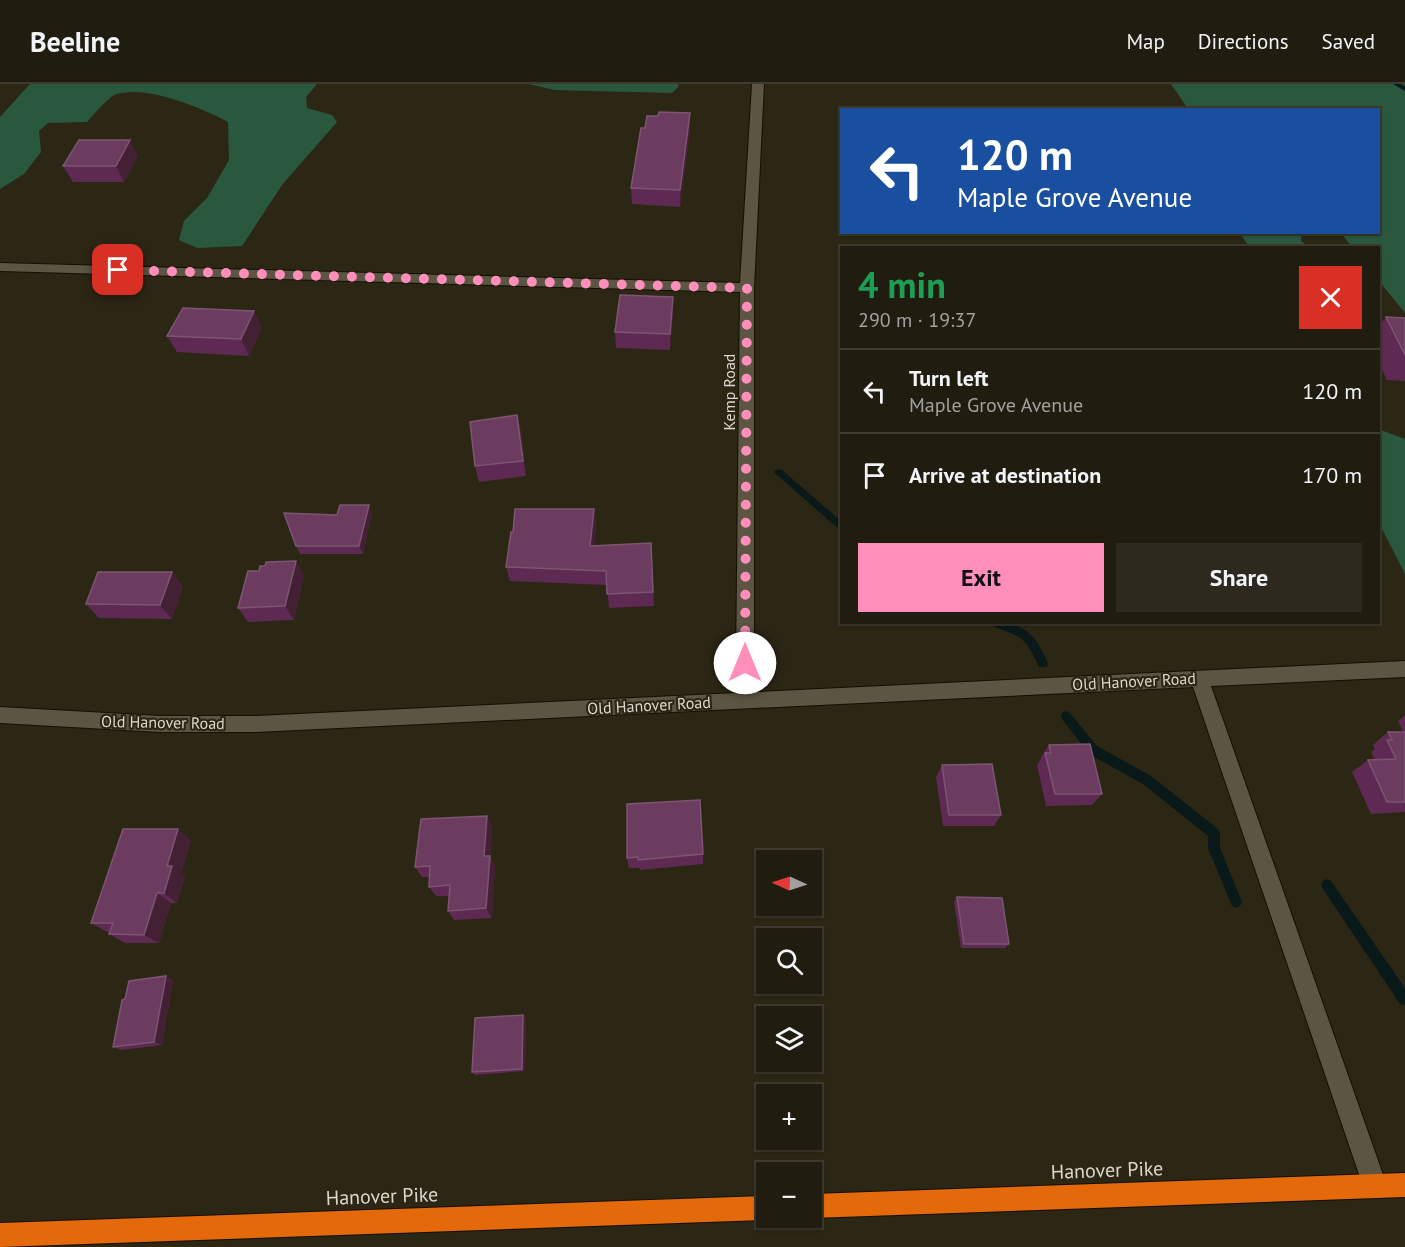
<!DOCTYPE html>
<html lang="en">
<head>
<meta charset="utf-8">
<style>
  body { margin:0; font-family:"PT Sans",sans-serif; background:#2d291e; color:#f1f3f6; height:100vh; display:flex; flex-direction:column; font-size:22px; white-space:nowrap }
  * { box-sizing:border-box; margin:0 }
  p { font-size:20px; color:#a2a19f }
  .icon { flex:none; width:33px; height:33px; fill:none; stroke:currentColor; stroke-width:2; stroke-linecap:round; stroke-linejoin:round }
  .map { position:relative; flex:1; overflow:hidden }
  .sheet { position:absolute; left:840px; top:162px; width:540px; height:378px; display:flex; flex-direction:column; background:#211c10; border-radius:0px; box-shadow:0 2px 4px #0004,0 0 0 2px #3e3a30 }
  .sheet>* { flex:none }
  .top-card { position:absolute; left:840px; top:24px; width:540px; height:126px; border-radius:0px; box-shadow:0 2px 4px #0004,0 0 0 2px #3e3a30; background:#1a4fa0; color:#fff; overflow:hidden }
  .needle { width:39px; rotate:273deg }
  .controls { position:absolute; left:756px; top:766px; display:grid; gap:12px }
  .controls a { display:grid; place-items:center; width:66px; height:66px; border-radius:0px; background:#211c10; box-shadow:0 2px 4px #0004,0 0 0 2px #3e3a30; font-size:30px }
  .pin { position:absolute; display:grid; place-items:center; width:51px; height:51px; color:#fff; margin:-26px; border-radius:12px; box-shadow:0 3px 9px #0006 }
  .me { position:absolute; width:66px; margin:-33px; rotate:0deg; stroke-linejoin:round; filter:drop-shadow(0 0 4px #0008) }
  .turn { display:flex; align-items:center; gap:21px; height:126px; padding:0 18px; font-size:27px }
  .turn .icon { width:78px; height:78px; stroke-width:2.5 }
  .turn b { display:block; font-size:42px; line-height:51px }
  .round { display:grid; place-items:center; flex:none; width:63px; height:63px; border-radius:0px; background:#2d291e }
  .overview { display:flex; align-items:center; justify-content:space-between; height:102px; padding:0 18px }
  h1 { font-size:36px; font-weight:800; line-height:45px; color:#1e9e55 }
  .primary-button { display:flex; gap:12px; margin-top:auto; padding:12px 18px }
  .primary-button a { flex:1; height:69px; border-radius:0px; background:#ff8ebb; color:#111; font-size:24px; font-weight:800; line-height:69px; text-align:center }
  .primary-button a+a { background:#2d291e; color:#f1f3f6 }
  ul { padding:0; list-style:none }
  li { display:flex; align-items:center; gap:18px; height:84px; padding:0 18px; border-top:2px solid #3e3a30 }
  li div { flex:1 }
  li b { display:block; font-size:22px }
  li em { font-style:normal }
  header { display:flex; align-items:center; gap:36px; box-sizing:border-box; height:84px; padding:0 30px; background:#211c10; border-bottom:2px solid #3e3a30 }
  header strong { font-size:28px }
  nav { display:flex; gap:33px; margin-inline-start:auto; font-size:21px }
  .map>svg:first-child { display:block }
  .green { fill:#2a583f }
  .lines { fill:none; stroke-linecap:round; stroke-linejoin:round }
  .stream { fill:#091819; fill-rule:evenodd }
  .minor-casing { stroke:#150f02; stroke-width:2 }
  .highway-casing { stroke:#150f02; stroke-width:2 }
  .minor { fill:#5c5543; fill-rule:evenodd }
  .highway { fill:#e4690b; fill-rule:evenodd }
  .wall { fill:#5e2953 }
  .shaded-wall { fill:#442035 }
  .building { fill:#6b3c60; stroke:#7d5471; stroke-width:1.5 }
  .route { stroke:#ff8ebb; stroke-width:10; stroke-dasharray:0 18 }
  .labels { text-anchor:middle; stroke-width:4.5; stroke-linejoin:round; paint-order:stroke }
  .street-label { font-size:16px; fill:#dcd8cd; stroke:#2c2615 }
  .near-street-label { font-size:20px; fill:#dcd8cd; stroke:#2c2615 }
</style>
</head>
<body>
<header>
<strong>Beeline</strong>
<nav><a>Map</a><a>Directions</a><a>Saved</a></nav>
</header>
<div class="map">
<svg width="1405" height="1163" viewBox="0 0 1405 1163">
  <rect width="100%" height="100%" fill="#2c2615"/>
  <!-- green -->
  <g class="green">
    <path d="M30,0H317L306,13L307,24L332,31L337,38L282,101L242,162L197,164L179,156L184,137L207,114L229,76L228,38C199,23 145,0 114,11C104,18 95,29 87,38L48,39L39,47L41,68L24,90L0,105V33Z"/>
    <path d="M528,0H678L679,2L672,9L555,6Z"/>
    <path d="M1171,0H1405V229L1379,197L1378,164L1352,163L1341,149L1378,148V26L1188,25Z"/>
    <path d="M1240,149H1302L1301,157L1309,163H1249Z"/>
    <path d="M1378,345L1405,355V490L1379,439Z"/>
  </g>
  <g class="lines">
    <!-- stream -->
    <g class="stream">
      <path d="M1393,0H1401L1405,2V7Z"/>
      <path d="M779,385L782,386L842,438V448L776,390L774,388L776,386Z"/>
      <path d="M989,538C1023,538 1036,549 1048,580L1047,583H1039C1024,551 1023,554 990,541Z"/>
      <path d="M1066,627L1070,629L1097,662L1151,692L1218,745L1220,749V764L1242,818L1240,822L1236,824L1232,822L1208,764V752L1143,700L1089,670L1062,635L1061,632L1062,629Z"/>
      <path d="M1327,795L1331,797L1405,904V921L1400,920L1323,805L1321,801L1323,797Z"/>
    </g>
    <defs>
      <path id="minor" d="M752,0H764L754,204V579L757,608L1405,577V593L1211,602L1387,1102L1384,1111L1375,1114L1366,1111L1363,1102L1193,603L256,648H160L0,639V623L160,632H256L738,609L736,579L740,208L0,187V179L740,199Z"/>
      <g id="highway">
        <path d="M1405,1089V1113L812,1134V1110Z"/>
        <path d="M766,1112V1134H771L766,1136L0,1163V1139Z"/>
      </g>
    </defs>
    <!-- minor casing -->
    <use href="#minor" class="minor-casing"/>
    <!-- highway casing -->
    <use href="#highway" class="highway-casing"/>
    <!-- minor -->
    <use href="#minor" class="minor"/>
    <!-- highway -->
    <use href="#highway" class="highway"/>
  </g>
  <!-- wall -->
  <g class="wall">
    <path d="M690,29V46L680,123L632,120L631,104L645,44L658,32Z"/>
    <path d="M138,72L124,98H73L63,82Z"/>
    <path d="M673,213V229L670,266L616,264L615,248Z"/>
    <path d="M254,227L262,244L249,272L177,268L167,252Z"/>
    <path d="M1386,233L1405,234V297L1387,296L1378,278V243Z"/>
    <path d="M517,331L521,347L526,392L479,398L475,382Z"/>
    <path d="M594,425L596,441L594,462L651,459L654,522L609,524L607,501L510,497L506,483Z"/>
    <path d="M372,429L363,470H300L296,462L337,431Z"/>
    <path d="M172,488L183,503L172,535L99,534L86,520Z"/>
    <path d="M304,491L294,536L248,538L238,524Z"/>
    <path d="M1405,631V728L1371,730L1352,688L1368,676H1375L1371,668L1375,665L1373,661L1388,648H1403L1398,637Z"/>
    <path d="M1049,661L1102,710L1092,721L1046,722L1037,681L1041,675V673Z"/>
    <path d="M942,681L1001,731L994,742H943L936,693Z"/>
    <path d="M492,743L490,773L495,782L492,834L454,836L448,827L449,812H436L429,803L430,793H422L415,783Z"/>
    <path d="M191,756L181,789L185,792L177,819H171L159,859H125L109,850L110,848H107L91,839Z"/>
    <path d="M703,770V780L640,786L639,784H629L627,774Z"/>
    <path d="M957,813L1009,860L1005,864H961L954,818Z"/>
    <path d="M173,896L162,961L121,966L113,963Z"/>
    <path d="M523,931L526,934L525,987L475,991L472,988Z"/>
  </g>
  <!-- shaded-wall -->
  <g class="shaded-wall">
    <path d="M690,29V46L680,123V106Z"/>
    <path d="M130,56L138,72L124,98L116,82Z"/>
    <path d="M673,213V229L670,266V250Z"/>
    <path d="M254,227L262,244L249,272L241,255Z"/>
    <path d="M517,331L521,347L526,392L523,377Z"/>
    <path d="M369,421L372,429L363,470L359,462Z"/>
    <path d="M594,425L596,441L593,477L590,462Z"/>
    <path d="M296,477L304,491L294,536L285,522Z"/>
    <path d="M172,488L183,503L172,535L160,521Z"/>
    <path d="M487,732L492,743L490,773L495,782L492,834L486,824L484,772Z"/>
    <path d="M178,745L191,756L181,789L185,792L177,819L164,809L167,782Z"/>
    <path d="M157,809L171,819L159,859L144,851Z"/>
    <path d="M166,892L173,896L162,961L154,958Z"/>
    <path d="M523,931L526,934L525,987L522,985Z"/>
  </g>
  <!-- building -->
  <g class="building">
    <path d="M659,28L690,29L680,106L631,104L641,44H645L647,32H658Z"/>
    <path d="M79,56H130L116,82H63Z"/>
    <path d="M620,211L673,213L670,250L615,248Z"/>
    <path d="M183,224L254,227L241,255L167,252Z"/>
    <path d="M1386,233L1405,234V271Z"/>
    <path d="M517,331L523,377L475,382L470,338Z"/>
    <path d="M340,421H369L359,462H296L284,429L337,431Z"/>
    <path d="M515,425H594L590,462L651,459L653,508L607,510L606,487L506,483L511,448H513Z"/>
    <path d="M296,477L285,522L238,524L248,487H259L260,482H265L266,478Z"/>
    <path d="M98,488H172L160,521L86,520Z"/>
    <path d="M1388,648H1405V718H1387L1368,676L1396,675L1387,656H1392Z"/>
    <path d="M1090,660L1102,710H1055L1045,669H1051L1049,661Z"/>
    <path d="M992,680L1001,731H949L942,681Z"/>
    <path d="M700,716L703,770L638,776V773L627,774V720Z"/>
    <path d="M487,732L484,772H490L486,824L448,827L450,801L429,803L430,782L415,783L421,735Z"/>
    <path d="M123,745H178L167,782H172L164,809H157L144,851L109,850L113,839H91Z"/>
    <path d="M957,813L1002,814L1009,860H964Z"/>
    <path d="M166,892L154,958L113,963L122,916L125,915L129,897Z"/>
    <path d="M523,931L522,985L472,988L475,934Z"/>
  </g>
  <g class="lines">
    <!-- route -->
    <path class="route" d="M118,186L747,204L745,579"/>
  </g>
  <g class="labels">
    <!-- street labels -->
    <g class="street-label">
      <text transform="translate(729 308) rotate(-90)" y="6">Kemp Road</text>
      <text transform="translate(1134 597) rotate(-3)" y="6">Old Hanover Road</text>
      <text transform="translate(649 621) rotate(-3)" y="6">Old Hanover Road</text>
      <text transform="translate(163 638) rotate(1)" y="6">Old Hanover Road</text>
    </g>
    <!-- near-street labels -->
    <g class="near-street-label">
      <text transform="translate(1107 1086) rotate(-2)" y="7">Hanover Pike</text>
      <text transform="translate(382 1112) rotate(-2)" y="7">Hanover Pike</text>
    </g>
  </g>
</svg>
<div class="controls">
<a><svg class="needle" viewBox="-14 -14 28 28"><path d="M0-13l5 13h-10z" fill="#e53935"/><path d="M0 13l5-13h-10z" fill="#a2a19f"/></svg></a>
<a><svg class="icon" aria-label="search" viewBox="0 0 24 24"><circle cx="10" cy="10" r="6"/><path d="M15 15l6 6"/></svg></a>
<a><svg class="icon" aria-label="layers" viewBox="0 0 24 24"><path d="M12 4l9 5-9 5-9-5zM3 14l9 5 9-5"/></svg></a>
<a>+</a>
<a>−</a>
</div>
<div class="pin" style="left:118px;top:186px;background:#d93025"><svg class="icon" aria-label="arrive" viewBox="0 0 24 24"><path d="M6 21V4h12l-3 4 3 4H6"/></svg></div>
<svg class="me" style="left:745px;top:579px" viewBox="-20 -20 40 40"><circle r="19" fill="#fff"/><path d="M0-13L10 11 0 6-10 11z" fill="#ff8ebb"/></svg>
<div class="top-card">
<div class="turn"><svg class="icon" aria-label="left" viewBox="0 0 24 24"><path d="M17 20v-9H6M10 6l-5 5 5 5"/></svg><div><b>120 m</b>Maple Grove Avenue</div></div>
</div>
<section class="sheet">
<div class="overview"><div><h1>4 min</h1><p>290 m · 19:37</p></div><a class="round" style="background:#d93025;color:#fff"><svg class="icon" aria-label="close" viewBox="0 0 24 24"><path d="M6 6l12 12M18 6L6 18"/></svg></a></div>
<ul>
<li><svg class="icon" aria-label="left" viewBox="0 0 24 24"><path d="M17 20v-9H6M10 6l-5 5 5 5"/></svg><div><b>Turn left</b><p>Maple Grove Avenue</p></div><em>120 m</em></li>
<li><svg class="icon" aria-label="arrive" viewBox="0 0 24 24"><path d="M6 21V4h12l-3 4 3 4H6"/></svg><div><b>Arrive at destination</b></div><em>170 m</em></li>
</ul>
<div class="primary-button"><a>Exit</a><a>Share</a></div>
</section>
</div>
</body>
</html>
